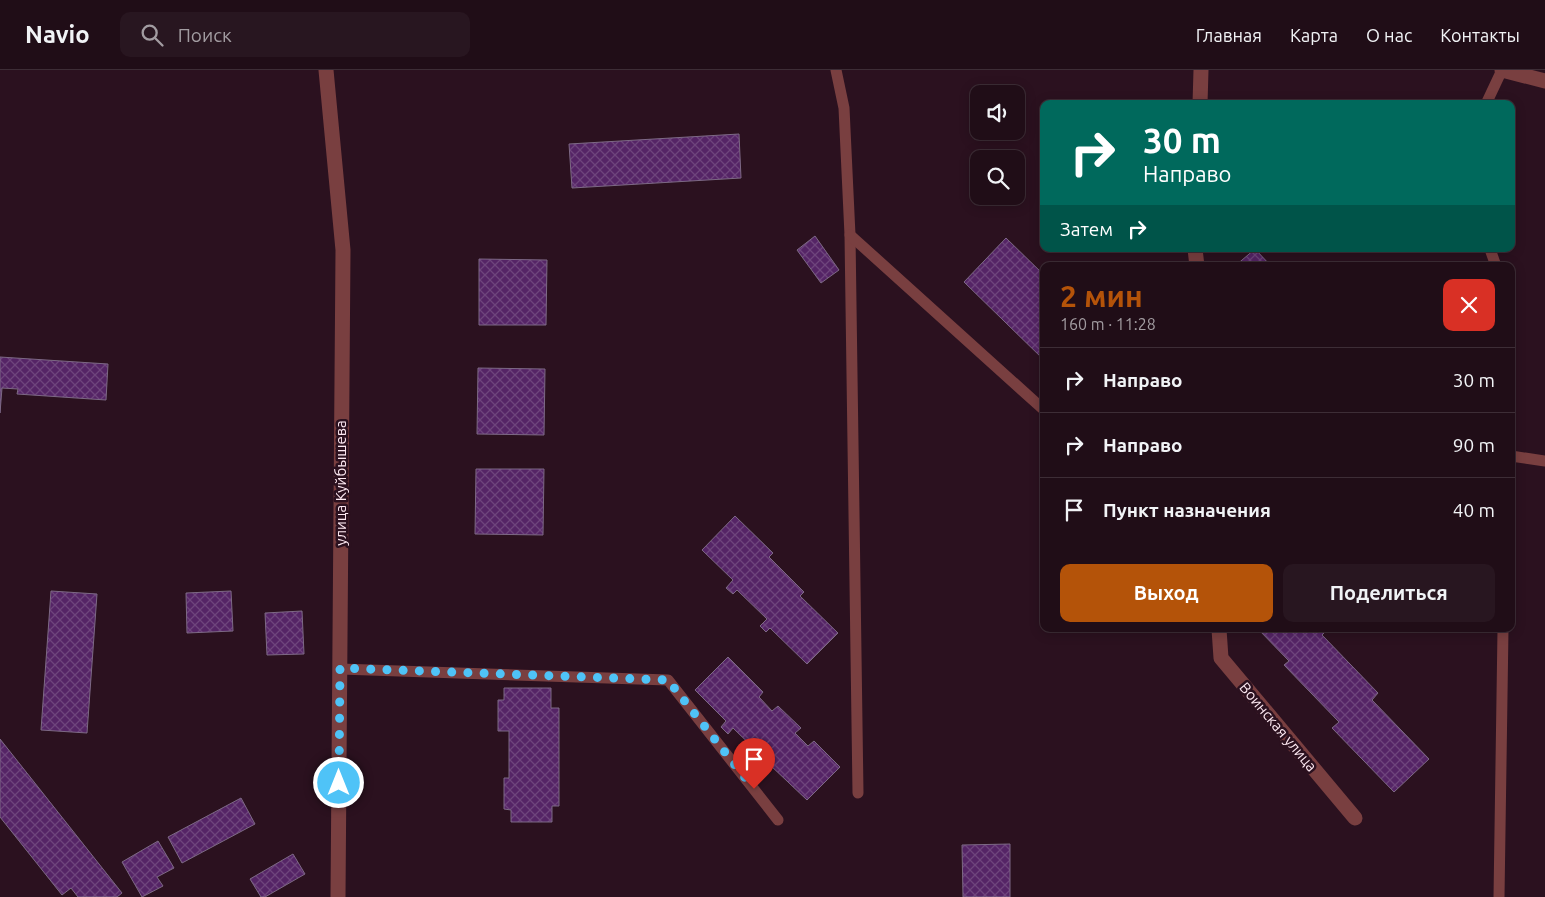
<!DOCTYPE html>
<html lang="ru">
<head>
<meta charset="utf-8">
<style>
  body { margin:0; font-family:Ubuntu,sans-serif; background:#281620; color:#f1f3f6; height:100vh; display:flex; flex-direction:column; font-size:19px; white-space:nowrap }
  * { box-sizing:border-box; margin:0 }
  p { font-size:16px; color:#a29ca1 }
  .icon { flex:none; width:28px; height:28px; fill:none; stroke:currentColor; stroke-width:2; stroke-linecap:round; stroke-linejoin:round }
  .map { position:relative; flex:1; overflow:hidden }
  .drawer { position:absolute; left:1040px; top:192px; width:475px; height:370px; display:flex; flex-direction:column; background:#200d17; border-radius:10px; box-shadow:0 2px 12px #0003,0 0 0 1px #3d2d36 }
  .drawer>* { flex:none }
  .top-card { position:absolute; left:1040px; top:30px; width:475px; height:152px; border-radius:10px; box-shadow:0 2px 12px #0003,0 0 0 1px #3d2d36; background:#00695c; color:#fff; overflow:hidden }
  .controls { position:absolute; left:970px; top:15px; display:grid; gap:10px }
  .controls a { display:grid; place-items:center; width:55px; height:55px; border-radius:10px; background:#200d17; box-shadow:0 2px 12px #0003,0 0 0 1px #3d2d36; font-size:25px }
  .pin { position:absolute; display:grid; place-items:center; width:42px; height:42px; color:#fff; margin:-51px -21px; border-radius:50% 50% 50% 0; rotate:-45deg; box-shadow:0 0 5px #0007 }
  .pin .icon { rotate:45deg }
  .me { position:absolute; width:55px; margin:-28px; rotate:0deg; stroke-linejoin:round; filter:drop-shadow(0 0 4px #0008) }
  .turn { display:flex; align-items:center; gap:18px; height:105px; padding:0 20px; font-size:22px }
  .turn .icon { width:65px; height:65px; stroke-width:2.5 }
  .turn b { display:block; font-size:35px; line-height:42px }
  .then { display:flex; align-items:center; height:48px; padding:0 20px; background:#0003; gap:10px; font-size:19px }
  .round { display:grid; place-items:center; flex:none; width:52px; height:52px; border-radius:10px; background:#281620 }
  .summary { display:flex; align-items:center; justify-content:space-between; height:85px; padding:0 20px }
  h1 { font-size:30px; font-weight:600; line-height:38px; color:#b45309 }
  .cta { display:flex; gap:10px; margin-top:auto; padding:10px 20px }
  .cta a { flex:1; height:58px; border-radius:10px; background:#b45309; color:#fff; font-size:20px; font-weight:600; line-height:58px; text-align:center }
  .cta a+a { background:#281620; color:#f1f3f6 }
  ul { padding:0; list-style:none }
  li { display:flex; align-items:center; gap:15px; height:65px; padding:0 20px; border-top:1px solid #3d2d36 }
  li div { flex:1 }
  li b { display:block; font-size:19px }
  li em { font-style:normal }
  header { display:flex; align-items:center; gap:30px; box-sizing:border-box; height:70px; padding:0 25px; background:#200d17; border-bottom:1px solid #3d2d36 }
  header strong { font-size:24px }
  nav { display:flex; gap:28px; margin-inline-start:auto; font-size:18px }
  .search { width:350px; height:45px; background:#281620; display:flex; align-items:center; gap:12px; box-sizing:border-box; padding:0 18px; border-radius:10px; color:#a29ca1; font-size:19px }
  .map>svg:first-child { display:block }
  .building { fill:url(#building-cross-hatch); stroke:#7d6985 }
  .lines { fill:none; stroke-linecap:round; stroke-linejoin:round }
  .service { stroke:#793f40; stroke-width:11 }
  .minor { stroke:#793f40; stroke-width:15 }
  .tertiary { stroke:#793f40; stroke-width:15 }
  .route { stroke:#4fc3f7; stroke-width:9; stroke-dasharray:0 16.2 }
  .labels { text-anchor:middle; stroke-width:5; stroke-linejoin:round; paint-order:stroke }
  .street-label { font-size:15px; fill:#feeaf3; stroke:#2b111f }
</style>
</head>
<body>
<header>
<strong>Navio</strong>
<div class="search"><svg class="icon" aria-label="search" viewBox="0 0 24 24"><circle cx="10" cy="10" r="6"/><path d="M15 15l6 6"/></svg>Поиск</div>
<nav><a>Главная</a><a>Карта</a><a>О нас</a><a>Контакты</a></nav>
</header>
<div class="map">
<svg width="1545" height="827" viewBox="0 0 1545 827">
  <defs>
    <pattern id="building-cross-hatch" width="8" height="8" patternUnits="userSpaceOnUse" patternTransform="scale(1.25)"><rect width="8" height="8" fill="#552466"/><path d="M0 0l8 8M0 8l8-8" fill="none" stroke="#6e447c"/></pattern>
  </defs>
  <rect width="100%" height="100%" fill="#2b111f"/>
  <!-- building -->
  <g class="building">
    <path d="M739,64L741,108L572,118L569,74Z"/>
    <path d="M815,166L839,200L821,213L797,180Z"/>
    <path d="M1006,168L1044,205V290L964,212Z"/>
    <path d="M1255,179L1271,196H1235Z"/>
    <path d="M479,189L547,190L546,255H479Z"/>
    <path d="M0,287L108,294L106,330L17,324L18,319L2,318L0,343Z"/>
    <path d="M478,298L545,299L544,365L477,364Z"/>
    <path d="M476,399H544L543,465L475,464Z"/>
    <path d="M735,446L773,483L769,487L804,522L800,526L838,563L807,594L770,558L766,562L760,556L767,549L737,520L733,524L726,518L733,510L702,480Z"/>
    <path d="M51,521L97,524L87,663L41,660Z"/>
    <path d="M231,521L233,561L187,563L186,523Z"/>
    <path d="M302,541L304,584L267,585L265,543Z"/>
    <path d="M1258,559H1326L1327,560L1322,565L1378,623L1372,630L1429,689L1394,722L1332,658L1339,652L1284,595L1289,591Z"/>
    <path d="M728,587L763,622L759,627L772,641L778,636L801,658L795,663L808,676L814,671L840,697L807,730L769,694L764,699L757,692L763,687L733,658L728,664L721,657L726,651L695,620Z"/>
    <path d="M504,618H551V638H559V736H552V752H511V740L504,739V708H509V661H498V630H504Z"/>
    <path d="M0,669L122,823L117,827H78L71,818L62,825L0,747Z"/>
    <path d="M241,728L255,754L182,793L168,767Z"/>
    <path d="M158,771L174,798L157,807L163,816L142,827L122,792Z"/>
    <path d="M1010,774V827H963L962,775Z"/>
    <path d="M293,784L305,804L265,827H261L250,809Z"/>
  </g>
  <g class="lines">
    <!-- service -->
    <g class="service">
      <path d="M836,0L844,38L850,165L858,723"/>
      <path d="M1486,34L1502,0"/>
      <path d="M850,165L1044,340"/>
      <path d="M1490,179L1496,196"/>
      <path d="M1511,386L1545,391"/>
      <path d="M340,599L668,610L778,750"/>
      <path d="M1499,827L1503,559"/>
    </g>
    <!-- minor -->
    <g class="minor">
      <path d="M1502,0L1545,11"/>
      <path d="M1200,34L1201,0"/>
      <path d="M1195,179L1197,196"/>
      <path d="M1219,559L1221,588L1355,748"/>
    </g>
    <!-- tertiary -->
    <path class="tertiary" d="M326,0L343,180L338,827"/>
  </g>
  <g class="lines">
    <!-- route -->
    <path class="route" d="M339,713L340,598L668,610L754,719"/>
  </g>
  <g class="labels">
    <!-- street labels -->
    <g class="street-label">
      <text transform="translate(341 413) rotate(-90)" y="5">улица Куйбышева</text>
      <text transform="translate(1278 657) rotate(50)" y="5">Воинская улица</text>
    </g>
  </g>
</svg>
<div class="controls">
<a><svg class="icon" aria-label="sound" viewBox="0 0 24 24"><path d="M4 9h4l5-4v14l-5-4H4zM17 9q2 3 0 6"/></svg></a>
<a><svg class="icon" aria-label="search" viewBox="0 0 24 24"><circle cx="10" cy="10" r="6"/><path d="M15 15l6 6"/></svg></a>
</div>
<div class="pin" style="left:754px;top:719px;background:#d93025"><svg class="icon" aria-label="arrive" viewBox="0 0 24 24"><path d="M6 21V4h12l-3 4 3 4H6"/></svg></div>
<svg class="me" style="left:339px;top:713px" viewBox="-20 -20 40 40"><circle r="17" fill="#4fc3f7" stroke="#fff" stroke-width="3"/><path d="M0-11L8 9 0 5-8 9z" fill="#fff"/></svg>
<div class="top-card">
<div class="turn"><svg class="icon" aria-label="right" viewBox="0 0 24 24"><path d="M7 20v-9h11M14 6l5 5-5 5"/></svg><div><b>30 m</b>Направо</div></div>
<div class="then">Затем<svg class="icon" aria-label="right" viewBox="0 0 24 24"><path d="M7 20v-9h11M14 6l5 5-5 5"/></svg></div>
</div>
<section class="drawer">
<div class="summary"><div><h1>2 мин</h1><p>160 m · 11:28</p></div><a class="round" style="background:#d93025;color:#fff"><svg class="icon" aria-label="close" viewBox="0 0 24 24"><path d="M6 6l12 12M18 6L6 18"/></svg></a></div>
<ul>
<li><svg class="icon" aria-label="right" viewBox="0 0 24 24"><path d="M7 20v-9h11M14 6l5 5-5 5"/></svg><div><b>Направо</b></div><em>30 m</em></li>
<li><svg class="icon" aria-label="right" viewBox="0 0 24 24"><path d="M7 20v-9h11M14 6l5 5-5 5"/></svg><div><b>Направо</b></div><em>90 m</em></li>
<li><svg class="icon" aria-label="arrive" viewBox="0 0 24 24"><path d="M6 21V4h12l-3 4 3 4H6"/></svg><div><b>Пункт назначения</b></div><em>40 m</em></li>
</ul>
<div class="cta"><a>Выход</a><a>Поделиться</a></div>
</section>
</div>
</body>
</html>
